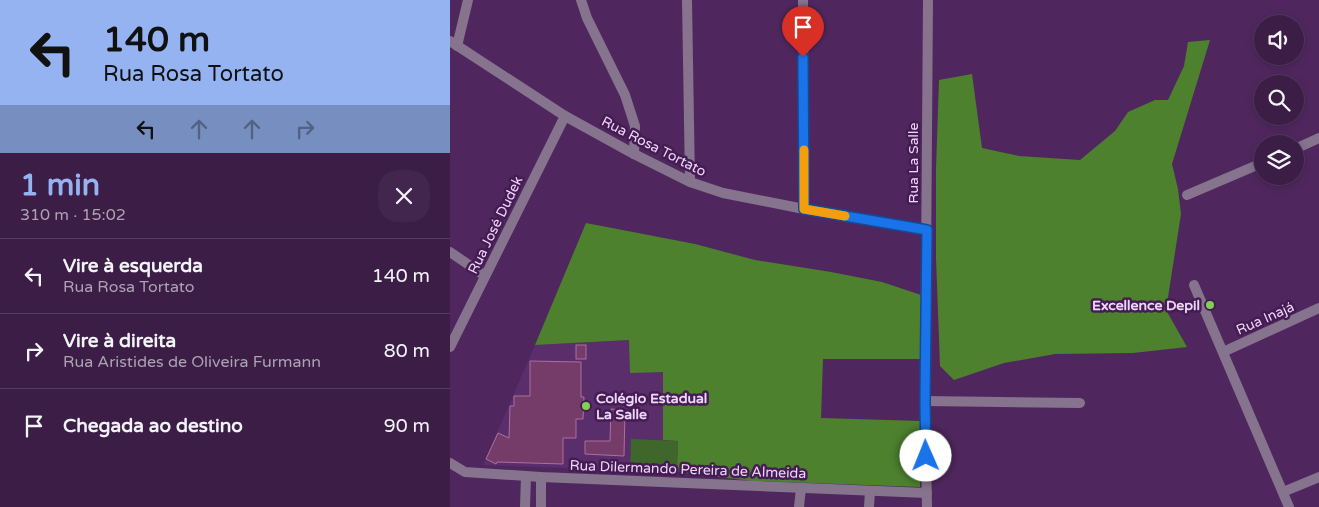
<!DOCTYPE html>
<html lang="pt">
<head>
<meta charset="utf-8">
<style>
  body { margin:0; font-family:"Varela Round",sans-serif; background:#42264d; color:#f1f3f6; height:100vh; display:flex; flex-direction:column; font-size:19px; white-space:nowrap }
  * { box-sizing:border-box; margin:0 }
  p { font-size:16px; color:#aca2b3 }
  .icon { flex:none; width:28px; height:28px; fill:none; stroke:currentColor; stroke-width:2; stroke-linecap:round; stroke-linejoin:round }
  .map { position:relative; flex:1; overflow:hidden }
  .details { display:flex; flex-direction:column; background:#3b1d46; width:450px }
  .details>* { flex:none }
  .banner { background:#95b2f1; color:#111; overflow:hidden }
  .tools { position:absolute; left:804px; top:15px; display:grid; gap:10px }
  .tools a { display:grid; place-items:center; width:50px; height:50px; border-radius:50%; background:#3b1d46; box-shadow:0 2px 8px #0003,0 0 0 1px #543b5f; font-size:25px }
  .pin { position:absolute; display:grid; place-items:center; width:42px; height:42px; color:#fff; margin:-51px -21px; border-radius:50% 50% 50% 0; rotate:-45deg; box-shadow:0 0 5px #0007 }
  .pin .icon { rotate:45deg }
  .me { position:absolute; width:55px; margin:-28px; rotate:359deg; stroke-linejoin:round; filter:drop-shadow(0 0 4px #0008) }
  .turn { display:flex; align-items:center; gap:18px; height:105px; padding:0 20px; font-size:22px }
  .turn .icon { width:65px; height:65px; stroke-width:2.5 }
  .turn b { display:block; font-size:35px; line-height:42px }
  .lanes { display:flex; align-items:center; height:48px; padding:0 20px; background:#0003; justify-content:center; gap:25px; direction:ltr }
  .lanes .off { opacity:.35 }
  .round { display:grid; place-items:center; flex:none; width:52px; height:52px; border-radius:20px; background:#42264d }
  .summary { display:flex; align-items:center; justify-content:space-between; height:85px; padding:0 20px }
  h1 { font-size:30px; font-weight:800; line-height:38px; color:#95b2f1 }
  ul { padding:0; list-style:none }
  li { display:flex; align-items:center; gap:15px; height:75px; padding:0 20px; border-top:1px solid #543b5f }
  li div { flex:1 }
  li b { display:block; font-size:19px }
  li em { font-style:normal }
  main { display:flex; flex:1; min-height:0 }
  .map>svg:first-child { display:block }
  .built { fill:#5a2e6b }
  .green { fill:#40672b }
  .forest { fill:#4d812e }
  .building { fill:#753c69; stroke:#ad6f9e }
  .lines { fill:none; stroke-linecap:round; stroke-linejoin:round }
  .minor { stroke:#86738d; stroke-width:10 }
  .route-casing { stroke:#114b97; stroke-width:12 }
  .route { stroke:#1a73e8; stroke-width:9 }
  .slow { stroke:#f59e0b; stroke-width:9 }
  .poi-dot { fill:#80d051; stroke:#441c53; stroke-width:2 }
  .labels { text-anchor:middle; stroke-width:5; stroke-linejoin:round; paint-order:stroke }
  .street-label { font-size:14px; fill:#edd6f7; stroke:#441c53 }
  .poi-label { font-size:14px; font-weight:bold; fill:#edd6f7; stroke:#441c53; text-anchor:end }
</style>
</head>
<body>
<main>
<section class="details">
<div class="banner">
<div class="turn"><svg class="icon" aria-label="left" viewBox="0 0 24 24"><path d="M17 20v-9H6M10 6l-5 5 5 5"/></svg><div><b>140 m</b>Rua Rosa Tortato</div></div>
<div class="lanes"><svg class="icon" aria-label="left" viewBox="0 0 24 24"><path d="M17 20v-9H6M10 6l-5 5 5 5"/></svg><svg class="icon off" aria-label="ahead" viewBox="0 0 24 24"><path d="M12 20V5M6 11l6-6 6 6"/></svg><svg class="icon off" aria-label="ahead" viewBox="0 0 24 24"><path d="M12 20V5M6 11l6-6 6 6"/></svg><svg class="icon off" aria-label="right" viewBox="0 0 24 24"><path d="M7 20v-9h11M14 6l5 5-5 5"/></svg></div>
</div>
<div class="summary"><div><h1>1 min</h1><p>310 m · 15:02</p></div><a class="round"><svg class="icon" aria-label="close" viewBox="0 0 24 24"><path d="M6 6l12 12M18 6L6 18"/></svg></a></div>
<ul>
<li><svg class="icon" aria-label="left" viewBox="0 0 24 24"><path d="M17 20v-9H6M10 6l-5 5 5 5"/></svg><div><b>Vire à esquerda</b><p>Rua Rosa Tortato</p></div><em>140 m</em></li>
<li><svg class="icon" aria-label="right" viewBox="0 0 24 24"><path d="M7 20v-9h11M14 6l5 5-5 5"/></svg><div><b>Vire à direita</b><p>Rua Aristides de Oliveira Furmann</p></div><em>80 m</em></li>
<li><svg class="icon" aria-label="arrive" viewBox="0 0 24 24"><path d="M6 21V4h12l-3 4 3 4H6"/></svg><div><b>Chegada ao destino</b></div><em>90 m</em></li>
</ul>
</section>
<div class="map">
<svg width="869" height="507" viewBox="0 0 869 507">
  <rect width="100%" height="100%" fill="#4f275e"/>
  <!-- built -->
  <path class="built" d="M179,340L213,372V440L227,472L33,465L85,345Z"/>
  <!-- green -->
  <path class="green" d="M181,439L228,441L227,472L180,471Z"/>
  <!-- forest -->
  <g class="forest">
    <path d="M760,40L722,164L728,189L731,214L716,310L737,347L683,353L605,354L554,363L504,380L490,366L486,258V169L489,80L522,74L532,148L569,156L630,160L665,131L678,112L705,100H718L734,66L738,42Z"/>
    <path d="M136,223L245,244L305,260L381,272L432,282L471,295L470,359H373L371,418L471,421L470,487L302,481L227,472L228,441L213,440V372L180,373L179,340L85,345Z"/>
  </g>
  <!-- building -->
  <g class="building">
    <rect x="126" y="345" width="10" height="14"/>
    <path d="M80,361L131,362V397H134L133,419H126V438H113V464L47,462L46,464L36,459L48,433L59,438L60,406H64V396H80Z"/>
    <path d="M161,409L175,410L174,456L135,454V441H160Z"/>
  </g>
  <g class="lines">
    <!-- minor -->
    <g class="minor">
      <path d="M131,0L137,18L175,95L185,126L184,154"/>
      <path d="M237,0L240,182"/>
      <path d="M353,0L354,209"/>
      <path d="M0,41L115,116L184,154L240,182L273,193L354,209L477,230"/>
      <path d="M7,46L18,0"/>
      <path d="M845,149L869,138"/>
      <path d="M737,195L812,163"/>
      <path d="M0,252L35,276"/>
      <path d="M744,285L839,507"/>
      <path d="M0,347L115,116"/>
      <path d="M773,352L869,308"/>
      <path d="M475,401L630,403"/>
      <path d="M0,463L15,472L91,477L477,493"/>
      <path d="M91,477V507"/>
      <path d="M833,492L869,477"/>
      <path d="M75,507L76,476"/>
      <path d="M349,507L351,488"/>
      <path d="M419,507L420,491"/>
      <path d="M477,507L475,401L478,0"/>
    </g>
  </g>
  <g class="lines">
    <defs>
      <path id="route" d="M353,57L354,209L477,230L475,401L476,456"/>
    </defs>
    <!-- route casing -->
    <use href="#route" class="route-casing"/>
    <!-- route -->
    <use href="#route" class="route"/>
    <!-- slow -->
    <path class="slow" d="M354,150V209L395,216"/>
  </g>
  <!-- markers -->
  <g class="poi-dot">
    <circle cx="760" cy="305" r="5"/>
    <circle cx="136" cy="406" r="5"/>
  </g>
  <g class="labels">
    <!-- street labels -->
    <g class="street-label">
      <text transform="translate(204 146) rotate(27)" y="5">Rua Rosa Tortato</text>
      <text transform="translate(463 163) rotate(-90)" y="5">Rua La Salle</text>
      <text transform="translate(45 225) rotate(-64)" y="5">Rua José Dudek</text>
      <text transform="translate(815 318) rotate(-24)" y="5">Rua Inajá</text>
      <text transform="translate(238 469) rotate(2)" y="5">Rua Dilermando Pereira de Almeida</text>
    </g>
    <!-- poi labels -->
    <g class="poi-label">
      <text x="750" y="310">Excellence Depil</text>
      <text x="146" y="403" text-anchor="start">Colégio Estadual<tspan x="146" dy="16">La Salle</tspan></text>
    </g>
  </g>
</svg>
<div class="tools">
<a><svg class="icon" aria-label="sound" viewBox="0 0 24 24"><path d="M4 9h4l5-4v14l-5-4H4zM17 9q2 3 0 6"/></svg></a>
<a><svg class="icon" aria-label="search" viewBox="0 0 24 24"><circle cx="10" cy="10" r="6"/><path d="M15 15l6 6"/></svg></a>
<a><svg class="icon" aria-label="layers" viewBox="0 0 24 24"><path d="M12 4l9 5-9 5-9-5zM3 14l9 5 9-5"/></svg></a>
</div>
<div class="pin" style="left:353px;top:57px;background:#d93025"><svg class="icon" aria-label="arrive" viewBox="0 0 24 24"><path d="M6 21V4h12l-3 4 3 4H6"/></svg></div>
<svg class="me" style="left:476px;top:456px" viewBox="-20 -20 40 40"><circle r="19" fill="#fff"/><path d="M0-13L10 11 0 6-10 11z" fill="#1a73e8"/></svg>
</div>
</main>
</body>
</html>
